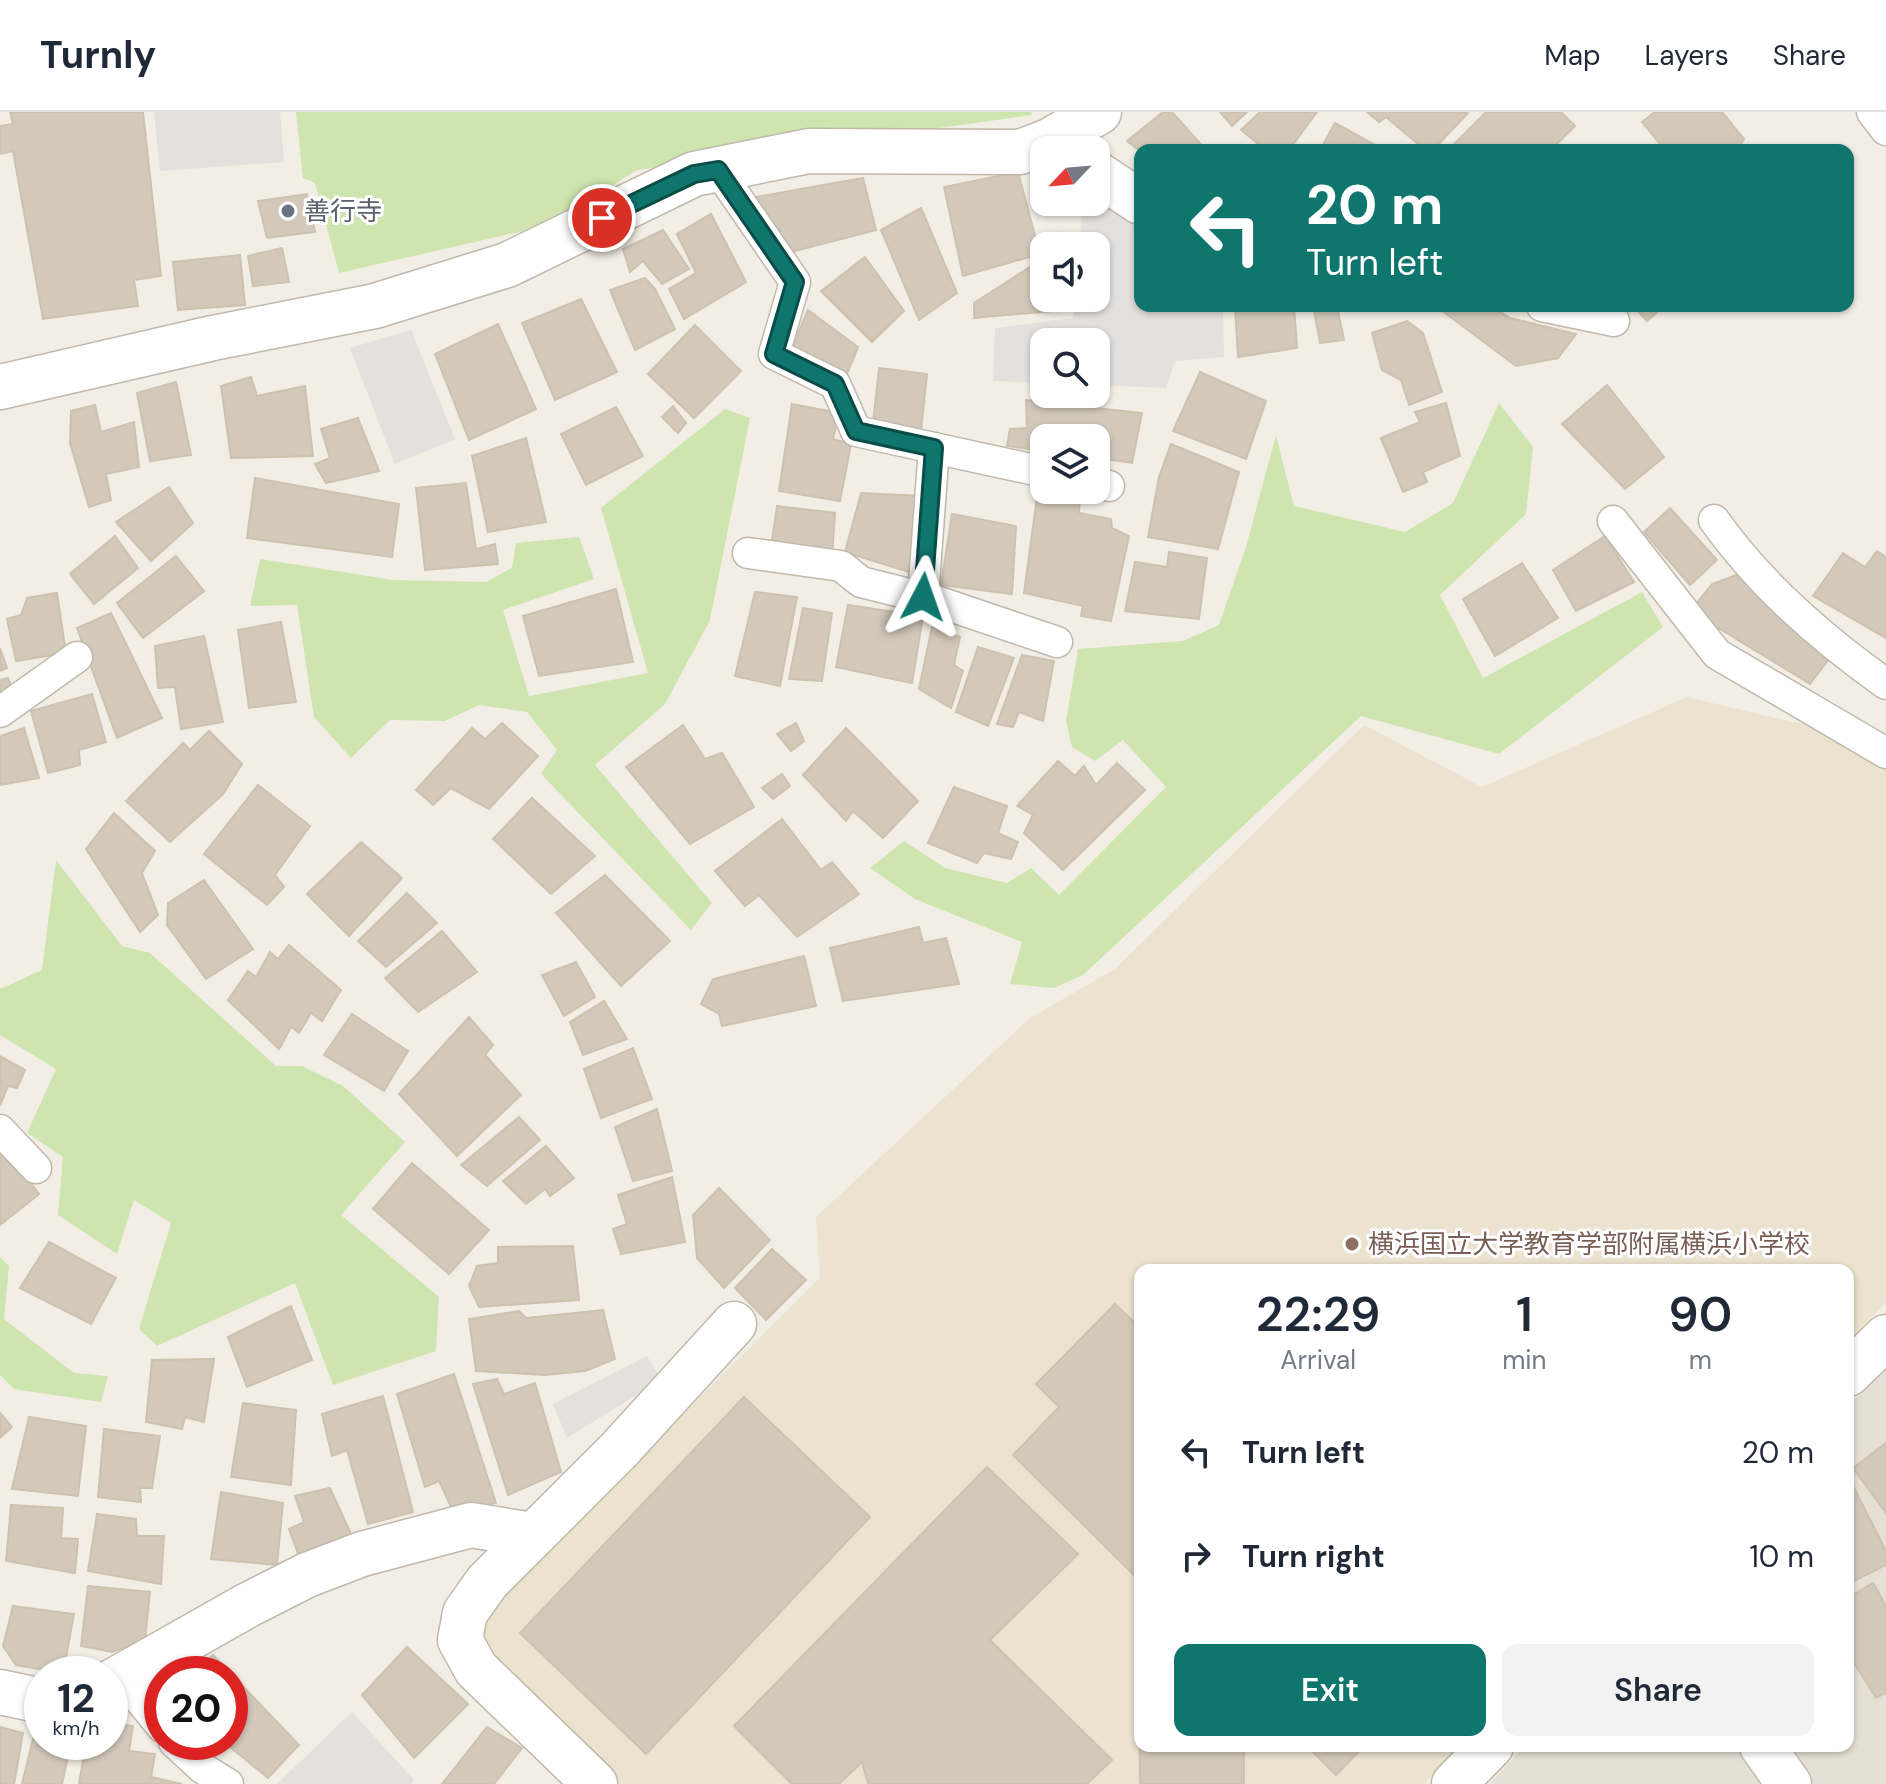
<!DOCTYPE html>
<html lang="en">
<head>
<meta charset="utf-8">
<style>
  body { margin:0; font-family:"DM Sans","Noto Sans JP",sans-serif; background:#f2f2f3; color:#1f2937; height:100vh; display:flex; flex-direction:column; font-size:30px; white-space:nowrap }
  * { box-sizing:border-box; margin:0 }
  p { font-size:26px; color:#747a83 }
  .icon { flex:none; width:44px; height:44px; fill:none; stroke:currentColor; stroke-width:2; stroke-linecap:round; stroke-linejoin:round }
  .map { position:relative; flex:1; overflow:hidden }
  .panel { position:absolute; left:1134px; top:1152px; width:720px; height:488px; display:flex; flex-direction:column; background:#fff; border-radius:16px; box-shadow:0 2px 6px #0004 }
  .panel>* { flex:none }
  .top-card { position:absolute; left:1134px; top:32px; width:720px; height:168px; border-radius:16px; box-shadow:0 2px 6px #0004; background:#0f766e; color:#fff; overflow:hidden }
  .needle { width:52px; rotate:244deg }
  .controls { position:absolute; left:1030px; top:24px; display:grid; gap:16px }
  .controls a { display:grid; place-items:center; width:80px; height:80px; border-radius:16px; background:#fff; box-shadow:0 2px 6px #0004; font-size:40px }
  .speed { position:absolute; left:24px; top:1544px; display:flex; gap:16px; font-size:40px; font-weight:700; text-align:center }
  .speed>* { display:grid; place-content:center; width:104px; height:104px; border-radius:50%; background:#fff; box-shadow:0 2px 6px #0004; line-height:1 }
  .speed small { font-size:20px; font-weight:400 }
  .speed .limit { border:12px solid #d22; background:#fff; color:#111 }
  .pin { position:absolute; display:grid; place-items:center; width:68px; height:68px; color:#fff; margin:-34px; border:4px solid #fff; border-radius:50%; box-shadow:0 2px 8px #0007 }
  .me { position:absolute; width:88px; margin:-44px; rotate:4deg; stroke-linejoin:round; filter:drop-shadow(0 0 6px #0008) }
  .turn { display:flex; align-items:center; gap:28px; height:168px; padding:0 40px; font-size:36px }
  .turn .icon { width:104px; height:104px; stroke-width:2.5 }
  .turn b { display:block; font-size:56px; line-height:68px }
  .eta { display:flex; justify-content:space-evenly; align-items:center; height:136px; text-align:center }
  .eta b { font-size:48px; font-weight:600; line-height:56px }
  .primary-button { display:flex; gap:16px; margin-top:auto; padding:16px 40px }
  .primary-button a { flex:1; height:92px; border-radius:16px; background:#0f766e; color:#fff; font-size:32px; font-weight:600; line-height:92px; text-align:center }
  .primary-button a+a { background:#f2f2f3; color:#1f2937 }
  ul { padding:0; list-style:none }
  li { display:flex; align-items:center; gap:24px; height:104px; padding:0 40px }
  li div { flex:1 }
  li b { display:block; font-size:30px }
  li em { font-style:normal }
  header { display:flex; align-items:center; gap:48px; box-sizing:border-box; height:112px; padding:0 40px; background:#fff; border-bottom:2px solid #e0e1e3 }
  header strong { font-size:38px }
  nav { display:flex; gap:44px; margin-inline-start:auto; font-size:28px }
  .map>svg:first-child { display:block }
  .residential { fill:#e6dfd3 }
  .education { fill:#ebe2cf }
  .green { fill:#cee5af }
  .parking { fill:#e3e0dd }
  .building { fill:#d3c9bb; stroke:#cdc1af; stroke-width:2 }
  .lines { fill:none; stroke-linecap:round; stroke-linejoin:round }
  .service-casing { stroke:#c0b8ab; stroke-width:33 }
  .minor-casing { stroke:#c0b8ab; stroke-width:47 }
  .service { stroke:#fff; stroke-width:30 }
  .minor { stroke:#fff; stroke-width:44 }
  .route-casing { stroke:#0a4d48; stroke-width:20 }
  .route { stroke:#0f766e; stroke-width:14 }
  .worship-dot { fill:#6b7280; stroke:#fff; stroke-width:3 }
  .education-dot { fill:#8d6e63; stroke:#fff; stroke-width:3 }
  .labels { text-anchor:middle; stroke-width:6; stroke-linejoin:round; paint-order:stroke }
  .worship-label { font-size:26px; fill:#5b616d; stroke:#fff; text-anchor:start }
  .education-label { font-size:26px; fill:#785e54; stroke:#fff; text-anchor:start }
</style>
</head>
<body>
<header>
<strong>Turnly</strong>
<nav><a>Map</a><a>Layers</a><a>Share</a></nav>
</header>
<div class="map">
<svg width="1886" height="1672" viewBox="0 0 1886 1672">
  <rect width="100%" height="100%" fill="#f2eee5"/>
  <!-- residential -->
  <path class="residential" d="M1886,1256V1672H1489L1525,1634H1848V1295Z"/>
  <!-- education -->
  <path class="education" d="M1687,585L1831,619L1886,653V1190L1848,1230V1158H1140V1634H1460L1424,1672H616L486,1546L481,1503L820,1166L816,1105L1030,906L1115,857L1364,613L1482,675Z"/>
  <!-- green -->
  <g class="green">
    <path d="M296,0H1031L1032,3L637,58L573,98L523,119L339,161L315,71L303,66Z"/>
    <path d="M1499,291L1533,335L1526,402L1440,483L1483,566L1642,480L1663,515L1499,642L1361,604L1083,863L1054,876L1010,872L1022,830L915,787L870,756L904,729L945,756L1007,771L1031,756L1059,783L1166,675L1123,628L1095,649L1072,635L1066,609L1078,537L1183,529L1219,513L1246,435L1276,323L1294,394L1405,420L1453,391Z"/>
    <path d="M725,297L750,306L710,508L665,592L595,653L712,791L691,818L541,662L557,638L527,600L479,593L445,609L390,608L351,646L314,605L297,493L250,494L260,447L393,468L486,470L512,456L516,431L579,425L594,467L503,498L529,584L648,561L601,396Z"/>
    <path d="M56,748L122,834L150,841L276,954H302L343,974L405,1030L341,1103L439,1185L436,1239L333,1273L295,1171L157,1234L139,1217L171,1111L134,1088L117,1142L58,1103L63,1045L27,1021L56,957L0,923V877L42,858Z"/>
    <path d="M0,1145L9,1154L4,1207L74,1261L108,1264L101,1290L14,1277L0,1263Z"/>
  </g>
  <!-- parking -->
  <g class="parking">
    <path d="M154,0H280L284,50L160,59Z"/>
    <path d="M1096,83L1140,107V194H1223L1224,245L1175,249L1166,276L1096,273V230H1044V271L993,269L995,216L1073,206L1075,186H1096V134H1079L1083,90H1096Z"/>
    <path d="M411,218L455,327L395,352L350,236Z"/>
    <path d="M647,1244L661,1268L567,1326L553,1292Z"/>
    <path d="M352,1600L414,1668L411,1672H277Z"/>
  </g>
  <!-- building -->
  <g class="building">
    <path d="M10,0H143L161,164L134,168L138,194L43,207L13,39L0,42V14L13,12Z"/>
    <path d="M1163,0H1172L1206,38L1140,39L1127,29Z"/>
    <path d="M1220,0H1247L1232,14Z"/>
    <path d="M1260,0H1317L1289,38H1266L1241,18Z"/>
    <path d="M1367,0H1467L1468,1L1433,38H1425L1386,5L1379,10Z"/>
    <path d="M1486,0H1561L1575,14L1551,38H1460L1454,32Z"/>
    <path d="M1655,0H1722L1744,27L1736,38H1665L1642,10Z"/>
    <path d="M1335,11L1384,38H1320Z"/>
    <path d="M1018,60L1040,142L963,164L944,75Z"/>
    <path d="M863,66L876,118L787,141L779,117L763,111L756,85Z"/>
    <path d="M307,82L315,120L267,126L258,89Z"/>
    <path d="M921,96L957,181L919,208L881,118Z"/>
    <path d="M711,102L746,170L684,207L669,177L696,161L677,122Z"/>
    <path d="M663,118L689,157L662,172L643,149L630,160L623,137Z"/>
    <path d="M1059,121L1075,129L1074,134H1054Z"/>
    <path d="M282,136L289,170L253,174L248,144Z"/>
    <path d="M240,143L245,193L178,198L173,150Z"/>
    <path d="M865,145L904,199L872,230L821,179Z"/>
    <path d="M1044,146V186H1065L1063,198L974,206V191Z"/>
    <path d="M645,166L655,177L675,217L635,238L610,178Z"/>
    <path d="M581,187L617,260L555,288L522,211Z"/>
    <path d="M1235,194H1294L1297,236L1238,245Z"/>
    <path d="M1313,194H1337L1344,228L1320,231Z"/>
    <path d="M1444,194H1491L1510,206L1576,222L1558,246L1516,254L1441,198Z"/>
    <path d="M1633,194H1662L1663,195L1647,209Z"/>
    <path d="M808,198L858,235L847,262L790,240Z"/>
    <path d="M1407,209L1423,221L1442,280L1409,293L1401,268L1382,258L1372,221Z"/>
    <path d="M498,212L536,297L469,328L435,242Z"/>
    <path d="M695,213L741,259L694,306L648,262Z"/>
    <path d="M879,256L927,262L921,319L873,311Z"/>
    <path d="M1200,260L1266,289L1246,347L1173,319Z"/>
    <path d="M251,265L257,284L305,274L313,344L231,346L221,274Z"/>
    <path d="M176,270L191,343L150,349L137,281Z"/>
    <path d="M1607,273L1664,345L1625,377L1562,312Z"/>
    <path d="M1026,288L1142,301L1132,351L1096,346V326H1044V339L1007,334L1010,317L1027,316Z"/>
    <path d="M1446,291L1460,344L1423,360L1427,370L1403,380L1381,326L1420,310L1415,300Z"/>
    <path d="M792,292L839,301L833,327L851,332L840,389L779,379Z"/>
    <path d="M95,293L101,320L134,310L139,355L106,362L111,388L89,395L70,331L71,299Z"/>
    <path d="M673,294L686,311L678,321L662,305Z"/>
    <path d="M616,295L643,344L586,373L561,322Z"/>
    <path d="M358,306L379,359L326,371L315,352L330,346L321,317Z"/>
    <path d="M526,326L546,410L488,420L472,344Z"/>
    <path d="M1171,332L1239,360L1218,437L1148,425L1159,365Z"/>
    <path d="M255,366L399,392L392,445L247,426Z"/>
    <path d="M466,371L476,437L495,432L498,452L425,458L416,376Z"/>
    <path d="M169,375L193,411L151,449L116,410Z"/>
    <path d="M1038,378L1080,384L1079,401L1111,407L1112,416L1129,424L1111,509L1081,504L1083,494L1024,481Z"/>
    <path d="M861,381L922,384L915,462L845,440Z"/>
    <path d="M777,394L835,401L832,445L771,435Z"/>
    <path d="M1670,396L1717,448L1690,473L1644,420Z"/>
    <path d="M952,402L1016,414L1012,482L941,473Z"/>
    <path d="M115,424L138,456L94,492L70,462Z"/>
    <path d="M1605,424L1634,470L1576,499L1553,458Z"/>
    <path d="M1877,439L1886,445V526L1813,484L1843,441L1865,455Z"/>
    <path d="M1169,440L1207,446L1199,507L1125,499L1135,450L1167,455Z"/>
    <path d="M176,444L204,479L143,526L117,491Z"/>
    <path d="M1522,451L1558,506L1495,544L1463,487Z"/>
    <path d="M1739,462L1829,547L1810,572L1707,509L1696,492L1712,472Z"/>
    <path d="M616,477L633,550L539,564L523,504Z"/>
    <path d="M755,480L797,485L780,574L735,564Z"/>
    <path d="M57,481L66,541L16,549L7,507L21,503L27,486Z"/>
    <path d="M848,493L923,504L912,571L836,555Z"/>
    <path d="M803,496L832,501L822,569L789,567Z"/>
    <path d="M111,501L162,606L117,626L77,516Z"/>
    <path d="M281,510L296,590L249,596L238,518Z"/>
    <path d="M932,515L960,525L954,553L963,559L951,596L919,577Z"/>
    <path d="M204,524L223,610L181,617L175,575L158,576L155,534Z"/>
    <path d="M978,535L1014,546L988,614L956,600Z"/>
    <path d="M0,536L7,556L0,559Z"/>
    <path d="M1022,543L1054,549L1043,609L1019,600L1013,615L997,612Z"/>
    <path d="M8,566L14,581L0,592V568Z"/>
    <path d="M92,582L106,630L79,638L80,653L48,661L31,599Z"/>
    <path d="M502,611L538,644L489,697L451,676L433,693L416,678L472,616L485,627Z"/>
    <path d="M796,611L804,629L791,639L777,622Z"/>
    <path d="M683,613L705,647L722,641L754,695L690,732L626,655Z"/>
    <path d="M24,616L39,666L0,673V624Z"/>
    <path d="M846,616L918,689L883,726L853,699L846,709L803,663Z"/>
    <path d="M209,619L242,652L223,682L170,730L126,689L183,631L190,638Z"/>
    <path d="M1058,649L1075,664L1084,654L1096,673L1117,651L1145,678L1063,758L1024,721L1033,703L1017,694Z"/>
    <path d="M782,662L790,674L773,687L762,676Z"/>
    <path d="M258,673L310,714L275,763L284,775L267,793L204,742Z"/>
    <path d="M954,675L1007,694L998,721L1018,730L1011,747L984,741L977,751L928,731Z"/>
    <path d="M532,686L595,744L551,782L493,727Z"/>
    <path d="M114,701L155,739L142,761L158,803L140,820L86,737Z"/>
    <path d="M782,707L821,758L832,750L859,782L797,825L759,783L745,794L715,759Z"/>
    <path d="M361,730L402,766L349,824L307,782Z"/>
    <path d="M605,763L670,829L621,874L556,801Z"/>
    <path d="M204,768L253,837L206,867L167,813L168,791Z"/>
    <path d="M407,781L437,811L386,855L358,829Z"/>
    <path d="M919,815L923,831L946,826L959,872L843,889L830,836Z"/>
    <path d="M442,819L477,860L418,900L385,866Z"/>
    <path d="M289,833L341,878L322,909L311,901L299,921L291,915L279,937L228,888L248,859L256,865L270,840L278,847Z"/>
    <path d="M804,844L816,894L722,914L719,902L701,892L713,867Z"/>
    <path d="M576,850L595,885L564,904L542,863Z"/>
    <path d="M604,889L627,927L583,943L570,910Z"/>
    <path d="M352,902L408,939L384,979L324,943Z"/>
    <path d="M469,905L493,933L485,943L521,983L457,1044L399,982Z"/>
    <path d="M633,936L652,987L601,1006L584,957Z"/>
    <path d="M0,944L25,958L17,976L8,974L0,994Z"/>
    <path d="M657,997L672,1059L633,1069L615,1015Z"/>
    <path d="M519,1005L540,1028L487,1074L461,1053Z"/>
    <path d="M546,1034L574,1066L550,1084L545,1077L526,1092L503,1069Z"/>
    <path d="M4,1036L39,1082L0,1113V1039Z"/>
    <path d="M412,1051L489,1118L449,1162L373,1097Z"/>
    <path d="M672,1065L685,1130L621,1142L613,1117L627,1112L618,1083Z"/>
    <path d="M719,1076L770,1128L724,1176L697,1146L693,1103Z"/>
    <path d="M49,1130L116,1166L91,1212L20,1176Z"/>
    <path d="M573,1134L579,1188L479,1195L469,1174L477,1154L498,1151V1135Z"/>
    <path d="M772,1137L806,1168L766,1208L735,1176Z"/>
    <path d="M1115,1192L1140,1216V1469L1013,1343L1059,1295L1036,1272Z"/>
    <path d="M291,1194L312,1248L247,1275L228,1225Z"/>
    <path d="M603,1198L615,1247L585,1259L545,1263L476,1259L469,1207L519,1199L526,1206Z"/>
    <path d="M214,1247L204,1310L185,1305L182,1317L146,1310L152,1248Z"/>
    <path d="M454,1262L496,1391L453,1399L439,1369L425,1375L397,1282Z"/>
    <path d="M497,1267L504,1282L535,1271L561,1360L508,1383L473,1272Z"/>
    <path d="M383,1284L413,1400L368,1412L347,1338L332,1344L322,1302Z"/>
    <path d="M744,1285L870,1405L646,1642L520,1521Z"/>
    <path d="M243,1291L296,1298L291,1373L231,1365Z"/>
    <path d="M0,1301L12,1315L0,1326Z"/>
    <path d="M29,1305L86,1314L78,1384L12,1377Z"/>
    <path d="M104,1317L160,1324L152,1376H140L141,1390L98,1385Z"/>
    <path d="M1886,1331V1401L1853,1356Z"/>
    <path d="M987,1355L1078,1442L990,1528L1112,1648L1087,1672H868L862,1650L839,1672H792L734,1614Z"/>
    <path d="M1848,1364L1886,1439V1453L1848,1472Z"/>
    <path d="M330,1376L352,1424L299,1444L289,1417L304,1410L295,1384Z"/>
    <path d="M221,1380L283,1391L277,1453L211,1447Z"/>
    <path d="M11,1393L63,1396L61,1426L78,1427L75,1461L6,1449Z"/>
    <path d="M97,1402L136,1407L137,1424H164L161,1472L88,1459Z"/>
    <path d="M1873,1471L1886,1494V1581L1876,1586L1848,1541V1486Z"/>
    <path d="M88,1474L150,1480L145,1528L112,1540L81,1534Z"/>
    <path d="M13,1494L74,1502L63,1561L16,1553L3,1534Z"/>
    <path d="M407,1535L468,1592L414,1646L362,1583Z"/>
    <path d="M213,1543L299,1633L268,1666L224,1630H230V1562H192Z"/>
    <path d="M1140,1575V1634H1244V1672H1140L1139,1577Z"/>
    <path d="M110,1611L133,1614L129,1639L155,1642L151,1665L182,1672H79L86,1630H110Z"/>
    <path d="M0,1615L23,1621L14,1672H0Z"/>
    <path d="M487,1615L522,1636L494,1672H442Z"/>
    <path d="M33,1627L70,1635L62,1672H22Z"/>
    <path d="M1307,1634H1364L1336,1663Z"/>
  </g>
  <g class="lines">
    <defs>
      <g id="service">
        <path d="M1872,0L1886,18"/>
        <path d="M718,58L795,170L774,242L835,272L856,319L1044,360"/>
        <path d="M1542,194L1614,209"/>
        <path d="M1096,371L1109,374"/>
        <path d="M1714,408C1760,473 1821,526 1886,572"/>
        <path d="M1613,409L1717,542L1886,641"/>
        <path d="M748,441L841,454L861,470L933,488L1057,530"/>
        <path d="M923,485L934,336"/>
        <path d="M0,600L77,545"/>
        <path d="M0,1018L36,1056"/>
        <path d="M122,1566L162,1615"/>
        <path d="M174,1630L202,1656L228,1672"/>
      </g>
      <g id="minor">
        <path d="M1096,61L1140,90"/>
        <path d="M0,275L213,226L375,194L507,153L694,62L809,39L1020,40L1049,29L1099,0"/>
        <path d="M1848,1262L1886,1225"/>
        <path d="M110,1571L248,1493L307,1463L362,1442L471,1413L532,1423"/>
        <path d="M0,1580L42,1589"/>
        <path d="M1762,1634L1789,1672"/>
        <path d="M595,1672L476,1557L460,1528L465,1501L487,1470L619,1338L734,1212"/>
        <path d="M1454,1672L1491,1634"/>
      </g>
    </defs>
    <!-- service casing -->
    <use href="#service" class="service-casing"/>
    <!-- minor casing -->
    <use href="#minor" class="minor-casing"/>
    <!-- service -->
    <use href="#service" class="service"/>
    <!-- minor -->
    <use href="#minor" class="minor"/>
  </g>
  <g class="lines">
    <defs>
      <path id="route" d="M602,106L694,62L718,58L795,170L774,242L835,272L856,319L934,336L923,485"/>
    </defs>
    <!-- route casing -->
    <use href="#route" class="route-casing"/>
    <!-- route -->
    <use href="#route" class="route"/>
  </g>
  <!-- markers -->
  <circle class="worship-dot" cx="288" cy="99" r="8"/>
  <circle class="education-dot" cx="1352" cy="1132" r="8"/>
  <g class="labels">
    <!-- worship labels -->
    <g class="worship-label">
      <text x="304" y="108">善行寺</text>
    </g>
    <!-- education labels -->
    <g class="education-label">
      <text x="1368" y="1141">横浜国立大学教育学部附属横浜小学校</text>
    </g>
  </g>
</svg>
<div class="controls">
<a><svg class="needle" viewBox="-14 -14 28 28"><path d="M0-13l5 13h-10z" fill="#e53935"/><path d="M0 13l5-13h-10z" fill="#747a83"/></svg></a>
<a><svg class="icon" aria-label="sound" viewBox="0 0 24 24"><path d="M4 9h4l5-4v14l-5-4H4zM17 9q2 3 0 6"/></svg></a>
<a><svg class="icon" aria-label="search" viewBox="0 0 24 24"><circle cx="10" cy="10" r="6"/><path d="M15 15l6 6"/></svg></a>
<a><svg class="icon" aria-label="layers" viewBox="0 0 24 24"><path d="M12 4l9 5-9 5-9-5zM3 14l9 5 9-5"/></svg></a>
</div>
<div class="speed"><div>12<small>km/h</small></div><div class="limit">20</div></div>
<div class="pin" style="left:602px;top:106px;background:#d93025"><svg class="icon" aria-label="arrive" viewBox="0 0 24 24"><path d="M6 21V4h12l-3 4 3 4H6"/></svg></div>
<svg class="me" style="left:923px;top:485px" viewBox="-20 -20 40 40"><path d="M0-17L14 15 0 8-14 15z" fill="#0f766e" stroke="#fff" stroke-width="4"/></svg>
<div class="top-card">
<div class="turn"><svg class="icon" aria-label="left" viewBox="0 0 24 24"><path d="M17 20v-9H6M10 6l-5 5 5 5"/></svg><div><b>20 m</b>Turn left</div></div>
</div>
<section class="panel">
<div class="eta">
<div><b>22:29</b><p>Arrival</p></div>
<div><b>1</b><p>min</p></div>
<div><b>90</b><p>m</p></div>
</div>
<ul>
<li><svg class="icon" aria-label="left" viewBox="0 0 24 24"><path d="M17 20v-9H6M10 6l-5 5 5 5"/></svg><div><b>Turn left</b></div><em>20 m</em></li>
<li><svg class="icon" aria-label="right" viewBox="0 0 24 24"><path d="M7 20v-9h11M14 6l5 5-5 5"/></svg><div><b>Turn right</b></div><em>10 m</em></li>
</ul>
<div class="primary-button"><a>Exit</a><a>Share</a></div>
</section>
</div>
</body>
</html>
